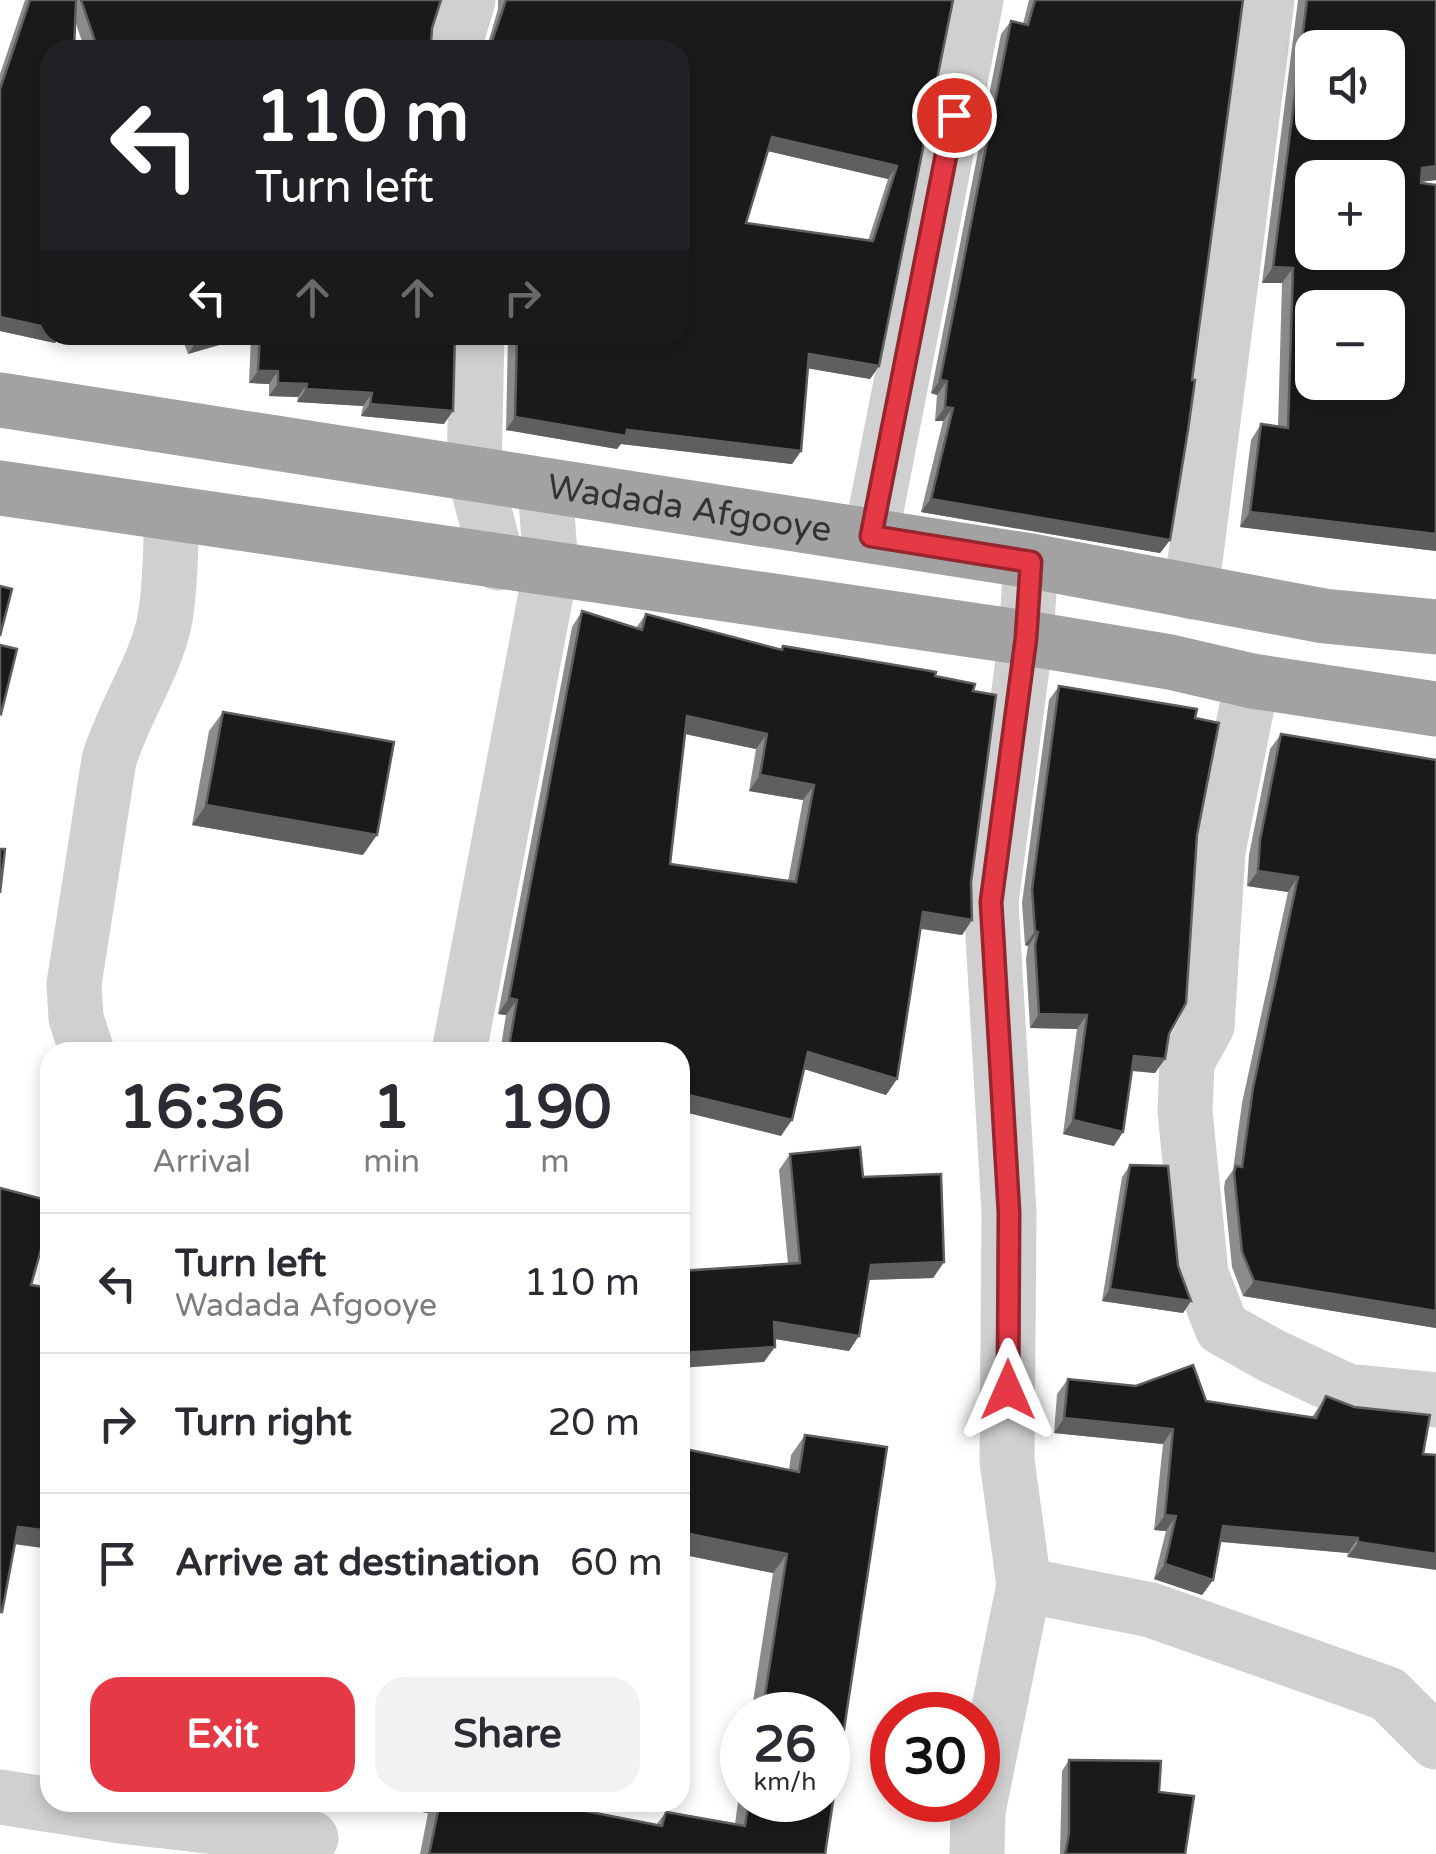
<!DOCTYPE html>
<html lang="en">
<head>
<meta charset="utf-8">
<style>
  body { margin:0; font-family:"Varela Round",sans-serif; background:#f2f2f3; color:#2b2b33; height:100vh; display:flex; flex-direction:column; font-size:38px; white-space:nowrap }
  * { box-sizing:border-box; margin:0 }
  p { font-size:32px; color:#7c7c81 }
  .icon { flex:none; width:55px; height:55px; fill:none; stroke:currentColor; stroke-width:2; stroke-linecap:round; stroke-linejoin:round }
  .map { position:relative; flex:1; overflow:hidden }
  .details { position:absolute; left:40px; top:1042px; width:650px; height:770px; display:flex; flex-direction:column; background:#fff; border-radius:30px; box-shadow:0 5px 15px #0003 }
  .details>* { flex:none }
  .banner { position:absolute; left:40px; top:40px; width:650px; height:305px; border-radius:30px; box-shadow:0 5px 15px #0003; background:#202124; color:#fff; overflow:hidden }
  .tools { position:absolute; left:1295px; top:30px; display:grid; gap:20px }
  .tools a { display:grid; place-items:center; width:110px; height:110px; border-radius:20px; background:#fff; box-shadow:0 5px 15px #0003; font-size:50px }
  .speed { position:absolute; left:720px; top:1692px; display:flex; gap:20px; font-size:50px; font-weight:700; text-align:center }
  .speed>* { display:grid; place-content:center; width:130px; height:130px; border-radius:50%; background:#fff; box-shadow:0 5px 15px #0003; line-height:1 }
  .speed small { font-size:25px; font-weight:400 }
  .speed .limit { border:15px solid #d22; background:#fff; color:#111 }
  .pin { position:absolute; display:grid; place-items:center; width:85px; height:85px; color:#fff; margin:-42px; border:5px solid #fff; border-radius:50%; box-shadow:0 2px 10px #0007 }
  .me { position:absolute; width:110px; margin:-55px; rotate:0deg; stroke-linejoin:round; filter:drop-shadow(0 0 8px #0008) }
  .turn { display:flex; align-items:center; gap:35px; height:210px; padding:0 50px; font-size:45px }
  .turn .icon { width:130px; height:130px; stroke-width:2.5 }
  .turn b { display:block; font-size:70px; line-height:85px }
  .lanes { display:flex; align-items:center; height:95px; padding:0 50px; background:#0003; justify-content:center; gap:50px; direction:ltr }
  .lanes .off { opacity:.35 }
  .eta { display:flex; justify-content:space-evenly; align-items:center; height:170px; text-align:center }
  .eta b { font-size:60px; font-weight:700; line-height:70px }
  .primary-button { display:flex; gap:20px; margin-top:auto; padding:20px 50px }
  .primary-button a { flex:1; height:115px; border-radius:30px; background:#e63946; color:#fff; font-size:40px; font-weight:700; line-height:115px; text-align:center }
  .primary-button a+a { background:#f2f2f3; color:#2b2b33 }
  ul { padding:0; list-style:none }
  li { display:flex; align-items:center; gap:30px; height:140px; padding:0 50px; border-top:2px solid #e1e1e2 }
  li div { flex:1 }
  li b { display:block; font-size:38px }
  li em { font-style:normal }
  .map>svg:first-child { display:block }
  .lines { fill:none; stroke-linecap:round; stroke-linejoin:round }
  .minor { stroke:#d0d0d0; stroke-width:55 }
  .tertiary { stroke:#d0d0d0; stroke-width:55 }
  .trunk { stroke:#a2a2a2; stroke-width:55 }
  .wall { fill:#8c8c8c; fill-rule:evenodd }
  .shaded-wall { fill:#5f5f5f }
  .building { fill:#1a1a1a; stroke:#5f5f5f; stroke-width:2.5; fill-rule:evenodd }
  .route-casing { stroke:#96252e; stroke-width:25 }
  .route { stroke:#e63946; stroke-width:18 }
  .labels { text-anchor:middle; stroke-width:10; stroke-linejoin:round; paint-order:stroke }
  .street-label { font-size:35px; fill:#333; stroke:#fff }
</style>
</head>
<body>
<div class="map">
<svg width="1436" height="1854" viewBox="0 0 1436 1854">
  <rect width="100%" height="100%" fill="#fff"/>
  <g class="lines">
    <!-- minor -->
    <g class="minor">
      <path d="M453,50L468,0"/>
      <path d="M477,335L474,473L498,563"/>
      <path d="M1191,592L1267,0"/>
      <path d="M1252,681L1218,851L1207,1026L1187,1062L1185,1111L1201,1274L1222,1328L1272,1356L1347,1391L1436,1400"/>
      <path d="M87,1052L76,1018L74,984L109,760C123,713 153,671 164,624C171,589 170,551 172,516"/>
      <path d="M459,1052L551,568L545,486"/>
      <path d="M1024,1585L1151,1610L1388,1694L1436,1742"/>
      <path d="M0,1797L121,1816L311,1838"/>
      <path d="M977,1854L978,1811L1024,1585L1007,1461L1009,1212L991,902L1026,638L1031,561"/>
    </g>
    <!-- tertiary -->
    <path class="tertiary" d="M871,536L976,0"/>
    <!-- trunk -->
    <g class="trunk">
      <path id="s1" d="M0,400L1031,561L1324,616L1436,627"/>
      <path d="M0,488L1026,638L1170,662L1252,681L1436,709"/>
    </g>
  </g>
  <!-- wall -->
  <g class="wall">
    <path d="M25,0H441L432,28L431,43L435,50H85L75,21L50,335H61L55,343L0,331V74Z"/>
    <path d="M498,0H953L879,366L870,379L808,368L801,451L792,464L621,444L617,449L506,430L508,335H680V50H486L498,9ZM768,151L888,179L868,241L746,223Z"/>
    <path d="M1029,0H1243L1170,540L1160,553L921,512L943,421H935L937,395L931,393L1001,34L1011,21L1023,24Z"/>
    <path d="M1298,0H1436V180L1421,182L1436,185V551L1240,527L1251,440L1261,424L1278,426L1282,283H1262Z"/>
    <path d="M181,335H455L444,424L361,416L363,406L297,402L298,397L269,396V384L249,383L251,336L188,354Z"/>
    <path d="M582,611L636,628L646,614L781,649L783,646L935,676L973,691L971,882L972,920L962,935L920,929L897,1079L886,1095L804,1069L781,1136L680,1052H500L506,1015L498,1014L572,627ZM685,734L756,749L749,791L803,800L788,881L670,864Z"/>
    <path d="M1059,686L1195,718L1197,835L1155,1073L1132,1071L1114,1146L1063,1134L1077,1029L1030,1028L1026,959L1028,946L1025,945L1022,903L1049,700Z"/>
    <path d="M223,712L363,855L192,825L209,731Z"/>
    <path d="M1281,734L1436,1328L1243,1296L1232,1267L1224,1188L1225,1181L1233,1170L1242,1103L1288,892L1247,886L1249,855L1270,749Z"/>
    <path d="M790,1154L863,1177L944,1262L933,1278L868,1280L849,1351L775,1339L764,1362L788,1264L779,1170Z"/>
    <path d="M1130,1165L1178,1266L1191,1301L1183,1313L1102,1301L1122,1177Z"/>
    <path d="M1068,1379L1312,1417L1326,1396L1423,1454L1347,1557L1348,1553L1220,1542L1213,1580L1202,1595L1154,1579L1166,1531L1154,1530L1163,1444L1054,1433L1057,1394Z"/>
    <path d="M805,1435L887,1447L825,1854H420L428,1813L384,1805V1802H539L656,1825L666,1812L735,1824L742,1773V1800H828V1715H751L773,1573L680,1554V1448L789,1470L791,1455Z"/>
    <path d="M1069,1760L1159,1792L1185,1854H1060L1062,1771Z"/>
  </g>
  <!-- shaded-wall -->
  <g class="shaded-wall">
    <path d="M772,137L897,166L888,179L763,150Z"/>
    <path d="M1436,166V180L1411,183L1422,168Z"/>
    <path d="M1273,267L1293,268L1282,283H1262Z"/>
    <path d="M0,317L50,328V335H61L55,343L0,331Z"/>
    <path d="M218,335H252L188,354L197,341Z"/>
    <path d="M809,354L879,366L870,379L800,367Z"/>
    <path d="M258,371H278L269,384L249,383Z"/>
    <path d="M940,380L947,381L937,395L931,393Z"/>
    <path d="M278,383L307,384L298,397L269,396Z"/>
    <path d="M306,389L372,393L363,406L297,402Z"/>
    <path d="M370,404L453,411L444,424L361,416Z"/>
    <path d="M945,407L953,408L943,421H935Z"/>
    <path d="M515,417L627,430L801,451L792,464L621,444L617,449L506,430Z"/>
    <path d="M931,499L1170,540L1160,553L921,512Z"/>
    <path d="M1250,512L1436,534V551L1240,527Z"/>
    <path d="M687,716L767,734L756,749L676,732Z"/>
    <path d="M760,775L814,785L803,800L749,791Z"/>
    <path d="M206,805L377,835L363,855L192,825Z"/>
    <path d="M1258,871L1298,877L1288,892L1247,886Z"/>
    <path d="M923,912L972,920L962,935L912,927Z"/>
    <path d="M1035,931L1038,932L1028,946L1025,945Z"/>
    <path d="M509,998L517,1000L506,1015L498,1014Z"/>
    <path d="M1039,1014L1087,1015L1077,1029L1030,1028Z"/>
    <path d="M808,1052L897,1079L886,1095L798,1067Z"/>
    <path d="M1134,1056L1165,1059L1155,1073L1124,1070Z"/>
    <path d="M680,1093L792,1120L781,1136L680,1111Z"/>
    <path d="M1073,1120L1123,1132L1114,1146L1063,1134Z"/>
    <path d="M944,1262L933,1278L860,1280L871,1265Z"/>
    <path d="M1254,1281L1436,1311V1328L1243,1296Z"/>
    <path d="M1110,1289L1191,1301L1183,1313L1102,1301Z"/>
    <path d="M774,1322L859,1336L849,1351L763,1337Z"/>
    <path d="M775,1347L764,1362L680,1368V1353Z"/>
    <path d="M1064,1418L1173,1429L1163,1444L1054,1433Z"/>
    <path d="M1165,1515L1176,1516L1166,1531L1154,1530Z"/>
    <path d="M1223,1526L1358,1538L1348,1553L1213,1541Z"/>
    <path d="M18,1527L50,1531V1549L6,1543Z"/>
    <path d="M680,1532L787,1554L773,1573L680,1554Z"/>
    <path d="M1358,1542L1436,1554V1570L1347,1557Z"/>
    <path d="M1165,1564L1213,1580L1202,1595L1154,1579Z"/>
    <path d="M385,1802H436L428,1813L384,1805Z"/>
  </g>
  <!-- building -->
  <g class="building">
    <path d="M30,0H76L74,50H50V328L0,317V89Z"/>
    <path d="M81,0H441L432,28L431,43L435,50H98Z"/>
    <path d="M506,0H953L879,366L809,354L801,451L627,430L626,436L515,417L517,335H680V50H489ZM772,137L897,166L873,241L746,223Z"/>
    <path d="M1035,0H1243L1192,380H1195L1188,430L1170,540L931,499L953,408L945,407L947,381L940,380L1011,21L1028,25Z"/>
    <path d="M1307,0H1436V166L1422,168L1421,183L1436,185V534L1250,512L1261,424L1288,428L1293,268L1273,267ZM1312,48H1388V122H1312ZM1312,178H1388V252H1312ZM1312,308H1388V382H1312Z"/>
    <path d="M195,335H218L197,341Z"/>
    <path d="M260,335H455L453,411L370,404L372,393L306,389L307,384L278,383V371H258Z"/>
    <path d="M0,586L12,589L0,636Z"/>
    <path d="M582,611L642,630L646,614L782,650L783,646L936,672L935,676L975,684L973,691L996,695L971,882L972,920L923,912L897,1079L808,1052L792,1120L680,1093V1052H508L517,1000L509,998ZM687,716L767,734L760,775L814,785L796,882L670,864Z"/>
    <path d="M0,645L17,649L1,714L0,713Z"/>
    <path d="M1059,686L1197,709L1195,718L1219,723L1197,835L1186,1003L1169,1034L1165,1059L1134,1056L1123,1132L1073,1120L1087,1015L1039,1014L1035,945L1038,932L1035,931L1032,889Z"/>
    <path d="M223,712L394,742L377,835L206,805Z"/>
    <path d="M1281,734L1436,760V1311L1254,1281L1242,1252L1234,1173L1236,1166L1242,1167L1253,1088L1298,877L1258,871L1260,840Z"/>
    <path d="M0,849H5L0,893Z"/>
    <path d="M860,1147L863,1177L941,1174L944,1262L871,1265L859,1336L774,1322L775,1347L680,1353V1271L800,1263L790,1154Z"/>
    <path d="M1130,1165L1168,1166L1178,1266L1191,1301L1110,1289Z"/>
    <path d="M0,1188L50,1201V1217L31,1285L50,1288V1531L18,1527L2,1612H0Z"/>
    <path d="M1193,1365L1206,1401L1316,1418L1326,1396L1354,1407L1430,1415L1423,1454L1436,1455V1554L1358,1542V1538L1223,1526L1213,1580L1165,1564L1176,1516L1165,1515L1173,1429L1064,1418L1068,1379L1136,1386Z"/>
    <path d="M805,1435L887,1447L825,1854H429L440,1802H539L662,1826L666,1812L745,1826L749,1800H828V1715H762L787,1554L680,1532V1448L799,1472Z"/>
    <path d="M1069,1760L1161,1761L1159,1792L1194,1796L1185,1854H1065L1069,1834Z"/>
  </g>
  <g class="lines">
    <defs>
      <path id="route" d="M954,115L871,536L1031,562L1026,638L991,902L1009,1212L1008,1390"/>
    </defs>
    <!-- route casing -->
    <use href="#route" class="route-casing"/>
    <!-- route -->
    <use href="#route" class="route"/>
  </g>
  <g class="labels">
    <!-- street labels -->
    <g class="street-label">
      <text dy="12" stroke="none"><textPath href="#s1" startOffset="698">Wadada Afgooye</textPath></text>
    </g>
  </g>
</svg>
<div class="tools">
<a><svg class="icon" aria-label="sound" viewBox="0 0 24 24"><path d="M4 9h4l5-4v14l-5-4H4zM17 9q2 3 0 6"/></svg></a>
<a>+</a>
<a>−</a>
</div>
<div class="speed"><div>26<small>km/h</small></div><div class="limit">30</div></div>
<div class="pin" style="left:954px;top:115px;background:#d93025"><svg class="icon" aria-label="arrive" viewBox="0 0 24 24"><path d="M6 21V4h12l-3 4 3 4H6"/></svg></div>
<svg class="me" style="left:1008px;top:1390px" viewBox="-20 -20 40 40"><path d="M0-17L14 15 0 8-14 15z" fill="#e63946" stroke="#fff" stroke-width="4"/></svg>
<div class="banner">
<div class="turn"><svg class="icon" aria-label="left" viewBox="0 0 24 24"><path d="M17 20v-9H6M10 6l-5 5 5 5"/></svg><div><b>110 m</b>Turn left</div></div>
<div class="lanes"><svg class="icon" aria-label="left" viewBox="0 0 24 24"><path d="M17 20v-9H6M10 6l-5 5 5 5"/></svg><svg class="icon off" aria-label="ahead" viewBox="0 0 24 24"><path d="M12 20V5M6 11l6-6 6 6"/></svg><svg class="icon off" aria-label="ahead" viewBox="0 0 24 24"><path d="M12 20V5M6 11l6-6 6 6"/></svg><svg class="icon off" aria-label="right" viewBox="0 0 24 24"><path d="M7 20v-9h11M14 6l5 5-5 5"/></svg></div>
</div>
<section class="details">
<div class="eta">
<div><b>16:36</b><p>Arrival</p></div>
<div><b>1</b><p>min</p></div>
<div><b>190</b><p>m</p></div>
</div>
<ul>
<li><svg class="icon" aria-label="left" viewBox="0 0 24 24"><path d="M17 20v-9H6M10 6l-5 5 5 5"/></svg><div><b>Turn left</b><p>Wadada Afgooye</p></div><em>110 m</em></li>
<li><svg class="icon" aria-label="right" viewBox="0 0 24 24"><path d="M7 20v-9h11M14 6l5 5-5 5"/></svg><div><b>Turn right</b></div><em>20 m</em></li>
<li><svg class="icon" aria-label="arrive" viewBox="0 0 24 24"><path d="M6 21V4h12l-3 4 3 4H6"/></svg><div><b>Arrive at destination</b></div><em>60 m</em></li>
</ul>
<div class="primary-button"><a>Exit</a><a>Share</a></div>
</section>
</div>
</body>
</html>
